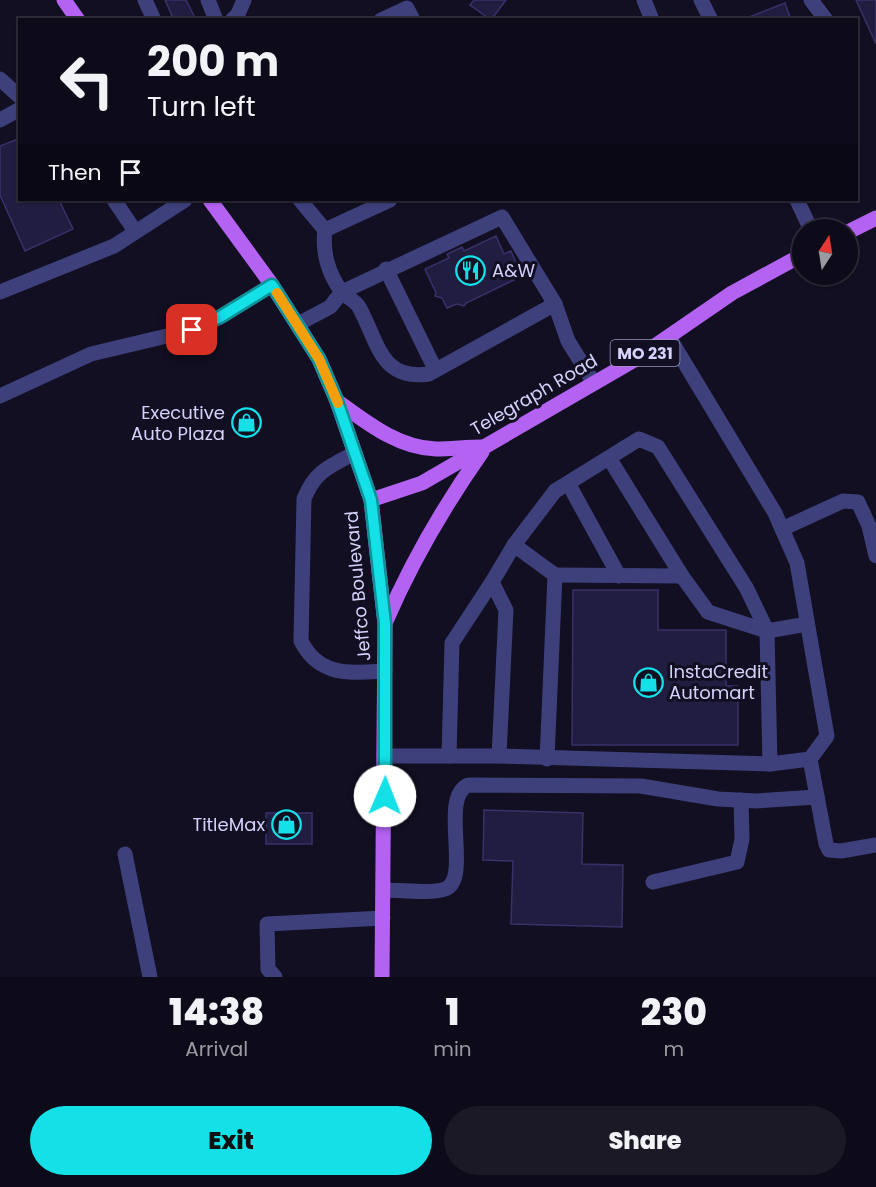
<!DOCTYPE html>
<html lang="en">
<head>
<meta charset="utf-8">
<style>
  body { margin:0; font-family:Poppins,sans-serif; background:#1b1926; color:#f1f3f6; height:100vh; display:flex; flex-direction:column; font-size:22px; white-space:nowrap }
  * { box-sizing:border-box; margin:0 }
  p { font-size:20px; color:#9a9ba2 }
  .icon { flex:none; width:33px; height:33px; fill:none; stroke:currentColor; stroke-width:2; stroke-linecap:round; stroke-linejoin:round }
  .map { position:relative; height:977px; overflow:hidden }
  .panel { display:flex; flex-direction:column; background:#0d0b19; flex:1 }
  .panel>* { flex:none }
  .top-card { position:absolute; left:18px; top:18px; width:840px; height:183px; border-radius:0px; box-shadow:0 2px 4px #0004,0 0 0 2px #2d2b38; background:#0d0b19; color:#f1f3f6; overflow:hidden }
  .needle { width:39px; rotate:12deg }
  .controls { position:absolute; left:792px; top:219px; display:grid; gap:12px }
  .controls a { display:grid; place-items:center; width:66px; height:66px; border-radius:50%; background:#0d0b19; box-shadow:0 2px 4px #0004,0 0 0 2px #2d2b38; font-size:30px }
  .pin { position:absolute; display:grid; place-items:center; width:51px; height:51px; color:#fff; margin:-26px; border-radius:12px; box-shadow:0 3px 9px #0006 }
  .me { position:absolute; width:66px; margin:-33px; rotate:1deg; stroke-linejoin:round; filter:drop-shadow(0 0 4px #0008) }
  .turn { display:flex; align-items:center; gap:21px; height:126px; padding:0 30px; font-size:27px }
  .turn .icon { width:78px; height:78px; stroke-width:2.5 }
  .turn b { display:block; font-size:42px; line-height:51px }
  .then { display:flex; align-items:center; height:57px; padding:0 30px; background:#0003; gap:12px; font-size:22px }
  .eta { display:flex; justify-content:space-evenly; align-items:center; height:102px; text-align:center }
  .eta b { font-size:36px; font-weight:800; line-height:42px }
  .primary-button { display:flex; gap:12px; margin-top:auto; padding:12px 30px }
  .primary-button a { flex:1; height:69px; border-radius:36px; background:#13e0e7; color:#111; font-size:24px; font-weight:800; line-height:69px; text-align:center }
  .primary-button a+a { background:#1b1926; color:#f1f3f6 }
  .map>svg:first-child { display:block }
  .building { fill:#211d40; stroke:#38316a; stroke-width:1.5 }
  .lines { fill:none; stroke-linecap:round; stroke-linejoin:round }
  .minor { stroke:#3e407c; stroke-width:15 }
  .major { stroke:#b362f2; stroke-width:15 }
  .route-casing { stroke:#0c9296; stroke-width:15 }
  .route { stroke:#13e0e7; stroke-width:10 }
  .slow { stroke:#f59e0b; stroke-width:10 }
  .labels { text-anchor:middle; stroke-width:6; stroke-linejoin:round; paint-order:stroke }
  .shield { fill:#110f21; stroke:#9a98ba; stroke-width:1.5 }
  .shield-label { font-size:16px; font-weight:bold; fill:#d4d2fb }
  .poi-label { font-size:18px; fill:#d4d2fb; stroke:#110f21; text-anchor:start }
  .street-label { font-size:18px; fill:#d4d2fb; stroke:#110f21 }
</style>
</head>
<body>
<div class="map">
<svg width="876" height="977" viewBox="0 0 876 977">
  <rect width="100%" height="100%" fill="#110f21"/>
  <!-- building -->
  <g class="building">
    <path d="M165,0H186L196,20H174Z"/>
    <path d="M474,0H506L491,20L470,5Z"/>
    <path d="M856,0H876V44Z"/>
    <path d="M785,3L791,20H744V19Z"/>
    <path d="M20,138V200H59L73,229L25,251L0,195V146Z"/>
    <path d="M496,236L504,254L511,251L519,270L513,273L516,279L466,303L464,306L457,304L447,308L442,298L435,296L436,293L425,269L449,258L447,254L462,247L464,251Z"/>
    <path d="M243,409L246,415L251,412L256,422L251,425L254,430L245,435L234,414Z"/>
    <path d="M573,590H658V630H726V686H738V745H572Z"/>
    <path d="M484,810L583,813L582,864L623,865L622,927L511,924L513,861L483,860Z"/>
    <rect x="266" y="813" width="46" height="31"/>
  </g>
  <g class="lines">
    <!-- minor -->
    <g class="minor">
      <path d="M145,0L154,20"/>
      <path d="M208,0L216,20"/>
      <path d="M644,0L652,20"/>
      <path d="M701,0L711,20"/>
      <path d="M811,0L826,20"/>
      <path d="M232,20L238,14L244,0"/>
      <path d="M381,20L407,8L413,20"/>
      <path d="M0,79L20,97"/>
      <path d="M0,120L20,109"/>
      <path d="M114,200L135,231"/>
      <path d="M300,200L325,230L390,200"/>
      <path d="M797,200L811,230"/>
      <path d="M325,230C322,251 328,274 342,292C347,298 355,300 359,307C378,341 380,381 429,374L555,304"/>
      <path d="M386,269L435,369"/>
      <path d="M0,292L114,246L185,200"/>
      <path d="M298,324L330,307L342,292L502,217L555,304L568,341L594,383"/>
      <path d="M0,396L91,354L192,330L220,317L272,285"/>
      <path d="M355,453C330,466 315,471 304,499L301,641C319,677 350,673 385,671"/>
      <path d="M609,458L682,576L708,612L767,631"/>
      <path d="M568,483L619,576"/>
      <path d="M782,529L843,501L858,502L869,526L876,556"/>
      <path d="M514,545L555,575L547,759"/>
      <path d="M555,575L682,576"/>
      <path d="M492,582L506,610L499,756"/>
      <path d="M385,756H499L770,764L810,759L827,736L797,563L775,513L669,337"/>
      <path d="M449,756L452,643L492,582L514,545L555,491L639,439L658,447L747,589L767,631"/>
      <path d="M810,759L826,844L829,850L841,851L876,845"/>
      <path d="M770,764L767,631L807,624"/>
      <path d="M125,854L150,977"/>
      <path d="M653,882L737,862L742,839L741,800"/>
      <path d="M384,890C397,890 434,894 445,889C472,879 439,798 468,785L641,786L718,799L756,801L817,797"/>
      <path d="M275,977L268,969L267,924L383,918"/>
    </g>
    <!-- major -->
    <g class="major">
      <path d="M64,0L78,20"/>
      <path d="M210,200L272,285L319,359L337,401L371,500L385,624L382,977"/>
      <path d="M848,232L876,218"/>
      <path d="M337,401C366,422 398,448 436,449C451,449 467,447 482,447"/>
      <path d="M371,500L422,483L636,359L732,293L802,255"/>
      <path d="M386,621C412,561 444,506 482,452"/>
    </g>
  </g>
  <g class="lines">
    <defs>
      <path id="route" d="M192,330L220,317L272,285L319,359L337,401L371,500L385,624V796"/>
    </defs>
    <!-- route casing -->
    <use href="#route" class="route-casing"/>
    <!-- route -->
    <use href="#route" class="route"/>
    <!-- slow -->
    <path class="slow" d="M277,293L319,359L338,403"/>
  </g>
  <!-- icons -->
  <defs>
    <symbol id="restaurant-ring" viewBox="-11 -11 22 22"><circle r="9.5" fill="#110f21" stroke="#13e0e7" stroke-width="1.5"/><path d="M-5-6h1v4h1v-4h1v4h1v-4h1v5L-1.5 .5V6h-2V.5L-5-1ZM5-6V6H3V1.5H1.5Q1.5-4 5-6Z" fill="#13e0e7"/></symbol>
    <symbol id="shop-ring" viewBox="-11 -11 22 22"><circle r="9.5" fill="#110f21" stroke="#13e0e7" stroke-width="1.5"/><path d="M-5-2.5h2.3a2.7 3.5 0 0 1 5.4 0H5L5.5 6h-11ZM-1.5-2.5h3a1.5 2.3 0 0 0-3 0Z" fill="#13e0e7"/></symbol>
  </defs>
  <g fill-rule="evenodd">
    <use href="#restaurant-ring" x="454" y="254" width="33" height="33"/>
    <use href="#shop-ring" x="230" y="406" width="33" height="33"/>
    <use href="#shop-ring" x="632" y="666" width="33" height="33"/>
    <use href="#shop-ring" x="270" y="808" width="33" height="33"/>
  </g>
  <g class="labels">
    <!-- shield labels -->
    <rect class="shield" x="610.5" y="340" width="69" height="26" rx="4.5"/>
    <g class="shield-label">
      <text x="645" y="359">MO 231</text>
    </g>
    <!-- poi labels -->
    <g class="poi-label">
      <text x="492" y="277">A&amp;W</text>
      <text x="225" y="419" text-anchor="end">Executive<tspan x="225" dy="21">Auto Plaza</tspan></text>
      <text x="669" y="678">InstaCredit<tspan x="669" dy="21">Automart</tspan></text>
      <text x="265" y="831" text-anchor="end">TitleMax</text>
    </g>
    <!-- street labels -->
    <g class="street-label">
      <text transform="translate(534 395) rotate(-30)" y="6">Telegraph Road</text>
      <text transform="translate(358 586) rotate(-95)" y="6">Jeffco Boulevard</text>
    </g>
  </g>
</svg>
<div class="controls">
<a><svg class="needle" viewBox="-14 -14 28 28"><path d="M0-13l5 13h-10z" fill="#e53935"/><path d="M0 13l5-13h-10z" fill="#9a9ba2"/></svg></a>
</div>
<div class="pin" style="left:192px;top:330px;background:#d93025"><svg class="icon" aria-label="arrive" viewBox="0 0 24 24"><path d="M6 21V4h12l-3 4 3 4H6"/></svg></div>
<svg class="me" style="left:385px;top:796px" viewBox="-20 -20 40 40"><circle r="19" fill="#fff"/><path d="M0-13L10 11 0 6-10 11z" fill="#13e0e7"/></svg>
<div class="top-card">
<div class="turn"><svg class="icon" aria-label="left" viewBox="0 0 24 24"><path d="M17 20v-9H6M10 6l-5 5 5 5"/></svg><div><b>200 m</b>Turn left</div></div>
<div class="then">Then<svg class="icon" aria-label="arrive" viewBox="0 0 24 24"><path d="M6 21V4h12l-3 4 3 4H6"/></svg></div>
</div>
</div>
<section class="panel">
<div class="eta">
<div><b>14:38</b><p>Arrival</p></div>
<div><b>1</b><p>min</p></div>
<div><b>230</b><p>m</p></div>
</div>
<div class="primary-button"><a>Exit</a><a>Share</a></div>
</section>
</body>
</html>
